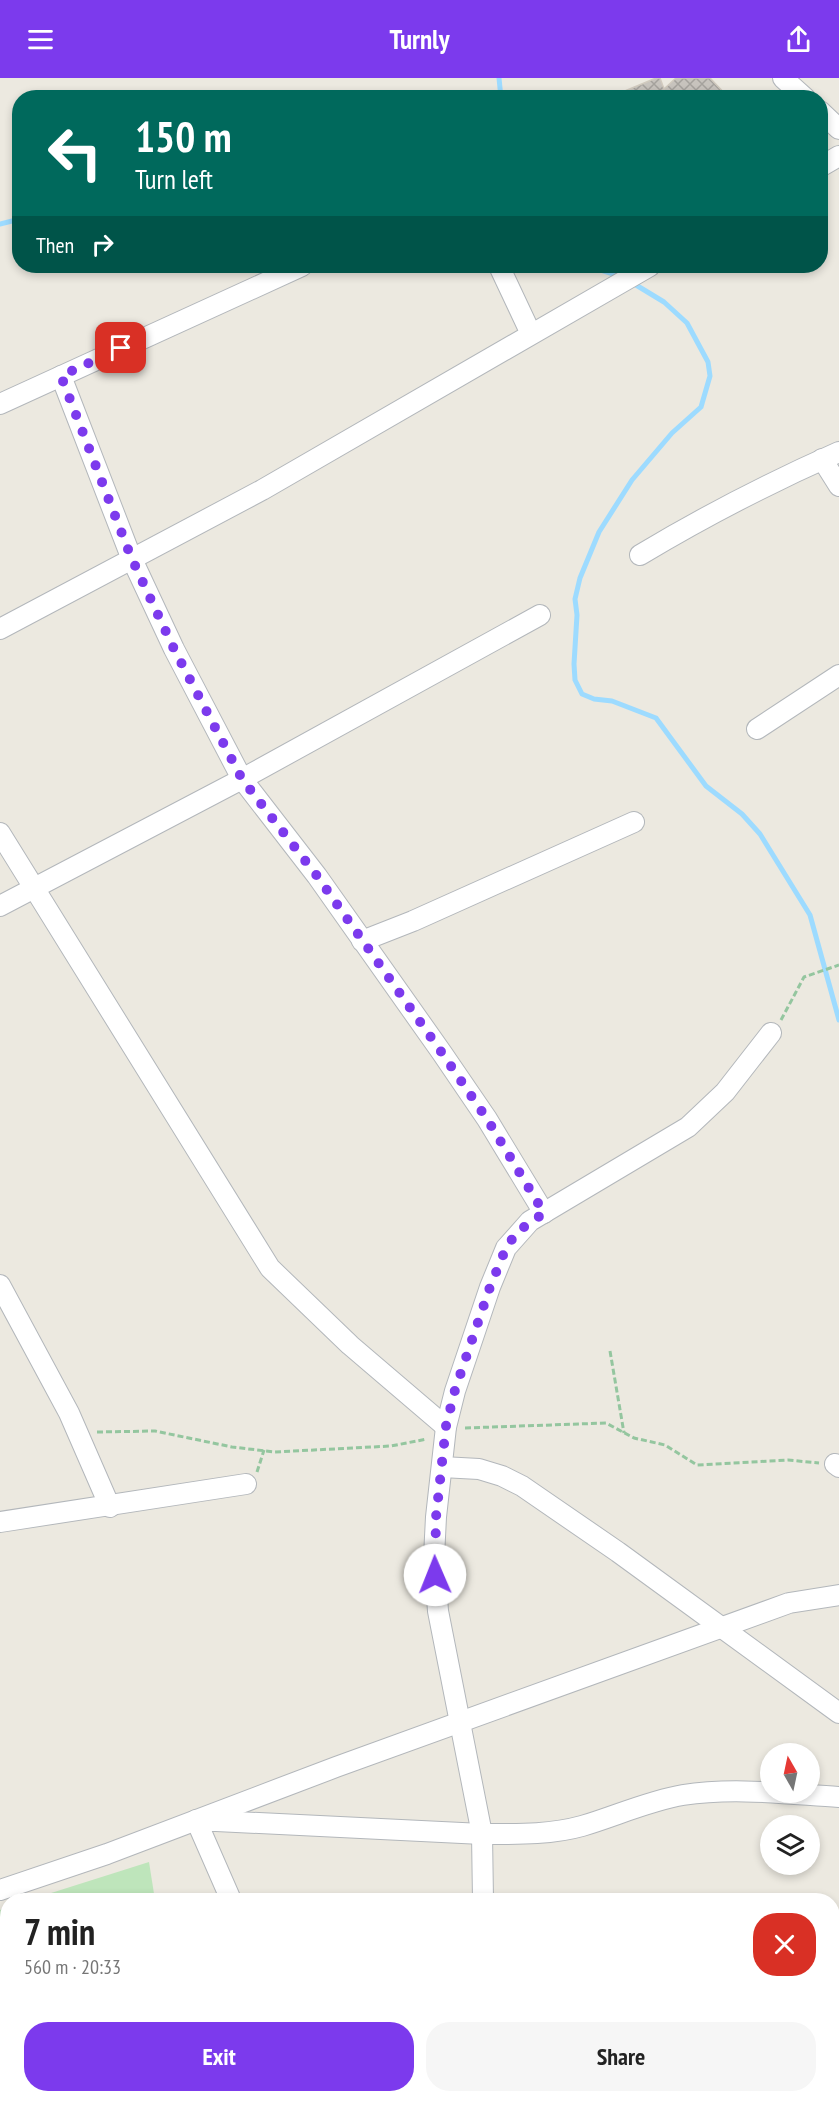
<!DOCTYPE html>
<html lang="en">
<head>
<meta charset="utf-8">
<style>
  body { margin:0; font-family:"PT Sans Narrow",sans-serif; background:#f6f6f6; color:#222; height:100vh; display:flex; flex-direction:column; font-size:22px; white-space:nowrap }
  * { box-sizing:border-box; margin:0 }
  p { font-size:20px; color:#767676 }
  .icon { flex:none; width:33px; height:33px; fill:none; stroke:currentColor; stroke-width:2; stroke-linecap:round; stroke-linejoin:round }
  .map { position:relative; flex:1; overflow:hidden }
  .sheet { position:absolute; left:0px; top:1815px; width:840px; height:210px; display:flex; flex-direction:column; background:#fff; border-radius:24px 24px 0 0; box-shadow:0 3px 9px #0003 }
  .sheet>* { flex:none }
  .guide { position:absolute; left:12px; top:12px; width:816px; height:183px; border-radius:24px; box-shadow:0 3px 9px #0003; background:#00695c; color:#fff; overflow:hidden }
  .needle { width:39px; rotate:351deg }
  .buttons { position:absolute; left:760px; top:1665px; display:grid; gap:12px }
  .buttons a { display:grid; place-items:center; width:60px; height:60px; border-radius:50%; background:#fff; box-shadow:0 3px 9px #0003; font-size:30px }
  .pin { position:absolute; display:grid; place-items:center; width:51px; height:51px; color:#fff; margin:-26px; border-radius:12px; box-shadow:0 3px 9px #0006 }
  .me { position:absolute; width:66px; margin:-33px; rotate:359deg; stroke-linejoin:round; filter:drop-shadow(0 0 4px #0008) }
  .turn { display:flex; align-items:center; gap:21px; height:126px; padding:0 24px; font-size:27px }
  .turn .icon { width:78px; height:78px; stroke-width:2.5 }
  .turn b { display:block; font-size:42px; line-height:51px }
  .then { display:flex; align-items:center; height:57px; padding:0 24px; background:#0003; gap:12px; font-size:22px }
  .round { display:grid; place-items:center; flex:none; width:63px; height:63px; border-radius:24px; background:#f6f6f6 }
  .headline { display:flex; align-items:center; justify-content:space-between; height:102px; padding:0 24px }
  h1 { font-size:36px; font-weight:700; line-height:45px }
  .button { display:flex; gap:12px; margin-top:auto; padding:12px 24px }
  .button a { flex:1; height:69px; border-radius:24px; background:#7c3aed; color:#fff; font-size:24px; font-weight:700; line-height:69px; text-align:center }
  .button a+a { background:#f6f6f6; color:#222 }
  header { display:flex; justify-content:space-between; align-items:center; height:78px; padding:0 24px; background:#7c3aed; color:#fff; font-size:27px; font-weight:700 }
  .map>svg:first-child { display:block }
  .pitch { fill:#bee5bb }
  .lines { fill:none; stroke-linecap:round; stroke-linejoin:round }
  .stream { stroke:#9ddbff; stroke-width:5 }
  .building { fill:url(#building-cross-hatch); stroke:#d1cabe; stroke-width:1.5 }
  .street-casing { stroke:#b3b7bb; stroke-width:22 }
  .path { stroke:#94c69f; stroke-width:3; stroke-dasharray:6 3; stroke-linecap:butt }
  .street { stroke:#fff; stroke-width:20 }
  .route { stroke:#7c3aed; stroke-width:10; stroke-dasharray:0 18 }
</style>
</head>
<body>
<header><svg class="icon" aria-label="menu" viewBox="0 0 24 24"><path d="M4 6h16M4 12h16M4 18h16"/></svg>Turnly<svg class="icon" aria-label="share" viewBox="0 0 24 24"><path d="M12 15V3M7 8l5-5 5 5M5 13v7h14v-7"/></svg></header>
<div class="map">
<svg width="839" height="2025" viewBox="0 0 839 2025">
  <defs>
    <pattern id="building-cross-hatch" width="8" height="8" patternUnits="userSpaceOnUse" patternTransform="scale(1.5)"><rect width="8" height="8" fill="#c7c3bd"/><path d="M0 0l8 8M0 8l8-8" fill="none" stroke="#a5a29d"/></pattern>
  </defs>
  <rect width="100%" height="100%" fill="#ece9e0"/>
  <!-- pitch -->
  <g class="pitch">
    <path d="M149,1784L155,1822H29Z"/>
    <path d="M7,1829L8,2018H116L106,2025H0V1832Z"/>
  </g>
  <g class="lines">
    <!-- stream -->
    <g class="stream">
      <path d="M499,0L501,20"/>
      <path d="M0,146L20,141"/>
      <path d="M588,188L623,199"/>
      <path d="M631,204L664,224L687,245L708,284L710,298L701,329L672,355L632,402L599,454L580,500L575,521L577,537L574,586L575,602L582,616L594,621L612,623L656,640L706,708L742,736L760,756L810,837L839,942"/>
    </g>
  </g>
  <!-- building -->
  <path class="building" d="M656,0H660L664,11L676,0H710L729,20H698L693,14L687,20H608Z"/>
  <g class="lines">
    <defs>
      <g id="street">
        <path d="M783,0L805,20"/>
        <path d="M820,33L839,51"/>
        <path d="M820,89L839,78"/>
        <path d="M499,188L531,256"/>
        <path d="M61,298L131,479L174,571L242,701L317,798L442,975L487,1041L544,1135"/>
        <path d="M0,326L302,188"/>
        <path d="M822,381L839,408"/>
        <path d="M640,477C705,438 769,405 839,374"/>
        <path d="M0,551L262,412L650,188"/>
        <path d="M757,651L839,597"/>
        <path d="M0,755L270,1190L350,1267L446,1349"/>
        <path d="M0,828L242,701L540,537"/>
        <path d="M362,863L413,843L634,744"/>
        <path d="M0,1207L69,1335L110,1429"/>
        <path d="M835,1386L839,1389"/>
        <path d="M442,1389L479,1391L502,1398L522,1408L618,1474L839,1635"/>
        <path d="M0,1444L246,1406"/>
        <path d="M0,1812L107,1776L336,1689L789,1525L839,1517"/>
        <path d="M231,1822L196,1742L482,1756C515,1756 550,1757 582,1748C616,1738 648,1723 683,1717C734,1709 788,1716 839,1719"/>
        <path d="M483,1822L482,1756L438,1533L434,1479L436,1439L446,1349L455,1313L490,1209L506,1170L530,1143L688,1049L725,1014L771,955"/>
        <path d="M486,2018V2025"/>
        <path d="M745,2018L763,2025"/>
        <path d="M227,2025L234,2018"/>
      </g>
    </defs>
    <!-- street casing -->
    <use href="#street" class="street-casing"/>
    <!-- path -->
    <g class="path">
      <path d="M781,942L804,899L839,887"/>
      <path d="M610,1273L624,1355"/>
      <path d="M465,1350L606,1345L634,1360L665,1367L697,1387L788,1382L819,1385"/>
      <path d="M97,1354L155,1353L232,1369L275,1374L391,1368L427,1361"/>
      <path d="M257,1394L264,1372"/>
    </g>
    <!-- street -->
    <use href="#street" class="street"/>
  </g>
  <g class="lines">
    <!-- route -->
    <path class="route" d="M121,270L61,298L131,479L174,571L242,701L317,798L442,975L487,1041L544,1135L517,1154L506,1170L490,1209L455,1312L446,1348L436,1439L435,1497"/>
  </g>
</svg>
<div class="buttons">
<a><svg class="needle" viewBox="-14 -14 28 28"><path d="M0-13l5 13h-10z" fill="#e53935"/><path d="M0 13l5-13h-10z" fill="#767676"/></svg></a>
<a><svg class="icon" aria-label="layers" viewBox="0 0 24 24"><path d="M12 4l9 5-9 5-9-5zM3 14l9 5 9-5"/></svg></a>
</div>
<div class="pin" style="left:121px;top:270px;background:#d93025"><svg class="icon" aria-label="arrive" viewBox="0 0 24 24"><path d="M6 21V4h12l-3 4 3 4H6"/></svg></div>
<svg class="me" style="left:435px;top:1497px" viewBox="-20 -20 40 40"><circle r="19" fill="#fff"/><path d="M0-13L10 11 0 6-10 11z" fill="#7c3aed"/></svg>
<div class="guide">
<div class="turn"><svg class="icon" aria-label="left" viewBox="0 0 24 24"><path d="M17 20v-9H6M10 6l-5 5 5 5"/></svg><div><b>150 m</b>Turn left</div></div>
<div class="then">Then<svg class="icon" aria-label="right" viewBox="0 0 24 24"><path d="M7 20v-9h11M14 6l5 5-5 5"/></svg></div>
</div>
<section class="sheet">
<div class="headline"><div><h1>7 min</h1><p>560 m · 20:33</p></div><a class="round" style="background:#d93025;color:#fff"><svg class="icon" aria-label="close" viewBox="0 0 24 24"><path d="M6 6l12 12M18 6L6 18"/></svg></a></div>
<div class="button"><a>Exit</a><a>Share</a></div>
</section>
</div>
</body>
</html>
